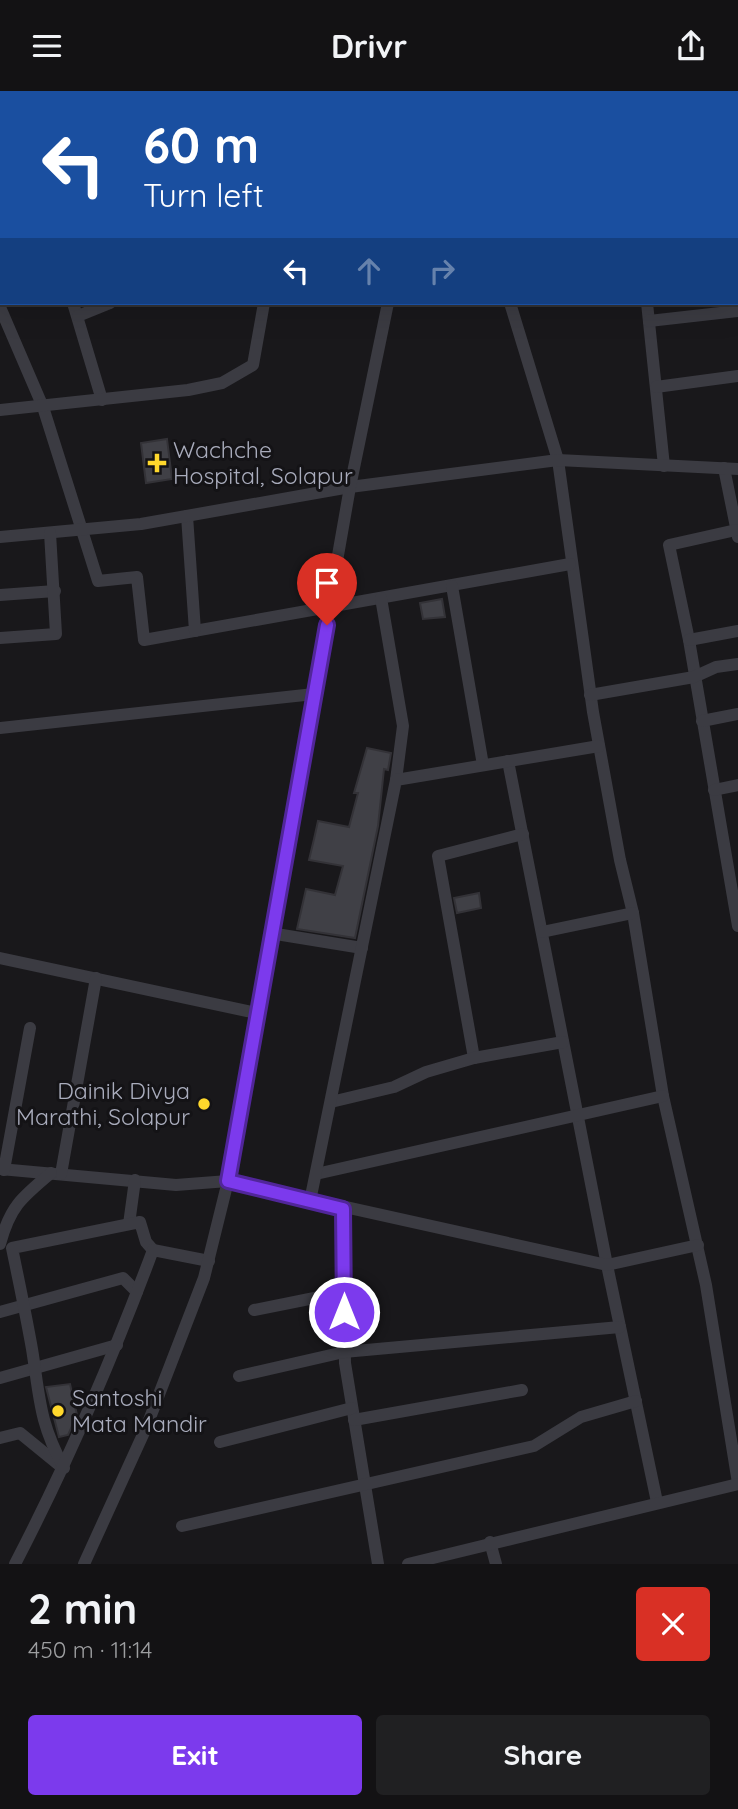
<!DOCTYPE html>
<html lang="en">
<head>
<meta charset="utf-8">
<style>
  body { margin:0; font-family:Quicksand,sans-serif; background:#202022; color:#f1f3f6; height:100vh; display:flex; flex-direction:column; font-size:26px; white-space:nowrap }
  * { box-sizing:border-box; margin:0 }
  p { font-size:23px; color:#9d9ea0 }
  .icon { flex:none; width:38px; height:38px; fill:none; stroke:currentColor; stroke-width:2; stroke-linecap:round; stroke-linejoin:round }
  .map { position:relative; height:1473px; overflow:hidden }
  .panel { display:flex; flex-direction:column; background:#131214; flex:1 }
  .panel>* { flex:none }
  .banner { position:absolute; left:0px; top:0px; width:738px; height:214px; box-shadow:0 7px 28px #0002,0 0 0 2px #323234; background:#1a4fa0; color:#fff; overflow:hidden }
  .pin { position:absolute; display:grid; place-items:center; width:60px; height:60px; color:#fff; margin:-72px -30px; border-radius:50% 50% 50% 0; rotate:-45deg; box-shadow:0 0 7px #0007 }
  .pin .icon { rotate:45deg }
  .me { position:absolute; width:77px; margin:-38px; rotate:0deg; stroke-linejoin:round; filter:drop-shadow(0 0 5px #0008) }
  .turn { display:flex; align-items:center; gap:24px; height:147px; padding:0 28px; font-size:32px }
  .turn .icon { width:91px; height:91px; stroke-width:2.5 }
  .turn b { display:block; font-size:49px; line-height:60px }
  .lanes { display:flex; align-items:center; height:66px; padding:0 28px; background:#0003; justify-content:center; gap:35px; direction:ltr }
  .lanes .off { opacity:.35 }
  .round { display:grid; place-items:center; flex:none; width:74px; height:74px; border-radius:7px; background:#202022 }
  .overview { display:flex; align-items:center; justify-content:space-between; height:119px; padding:0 28px }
  h1 { font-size:42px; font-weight:700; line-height:52px }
  .cta { display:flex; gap:14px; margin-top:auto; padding:14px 28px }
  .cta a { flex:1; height:80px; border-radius:7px; background:#7c3aed; color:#fff; font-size:28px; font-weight:700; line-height:80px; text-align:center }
  .cta a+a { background:#202022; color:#f1f3f6 }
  header { display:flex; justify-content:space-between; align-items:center; height:91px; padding:0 28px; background:#131214; font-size:32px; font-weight:700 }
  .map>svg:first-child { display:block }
  .building { fill:#404046; stroke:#333237; stroke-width:2 }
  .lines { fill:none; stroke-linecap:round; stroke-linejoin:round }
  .minor { stroke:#3b3b42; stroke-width:12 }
  .route-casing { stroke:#51269a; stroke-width:18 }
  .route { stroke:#7c3aed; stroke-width:12 }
  .poi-dot { fill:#ffd82c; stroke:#141316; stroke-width:2.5 }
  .labels { text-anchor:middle; stroke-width:6; stroke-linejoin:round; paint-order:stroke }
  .poi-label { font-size:23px; fill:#a9acbc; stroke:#141316; text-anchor:start }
</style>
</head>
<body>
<header><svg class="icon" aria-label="menu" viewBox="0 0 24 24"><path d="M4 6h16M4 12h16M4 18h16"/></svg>Drivr<svg class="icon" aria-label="share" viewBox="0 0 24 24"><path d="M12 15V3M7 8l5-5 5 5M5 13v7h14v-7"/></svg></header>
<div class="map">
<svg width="738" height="1473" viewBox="0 0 738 1473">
  <rect width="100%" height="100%" fill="#19181b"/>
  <!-- building -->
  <g class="building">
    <path d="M167,348L172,388L146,392L141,352Z"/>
    <path d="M442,508L445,526L423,528L420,512Z"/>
    <path d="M367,657L391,662L388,679L384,678L378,735L355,847L297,838L306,798L335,804L343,775L309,769L314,748L318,730L349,736L358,702H354Z"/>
    <path d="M479,802L481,817L457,822L454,807Z"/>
    <path d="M70,1293L77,1324L68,1344L59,1346L46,1296Z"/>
  </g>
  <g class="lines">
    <!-- minor -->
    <g class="minor">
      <path d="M213,0L214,2"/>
      <path d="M430,0L432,2"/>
      <path d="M620,0V2"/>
      <path d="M299,2V0"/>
      <path d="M561,2L570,0"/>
      <path d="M737,28H738"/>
      <path d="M737,94H738"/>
      <path d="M0,110L2,109"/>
      <path d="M737,152H738"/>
      <path d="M73,212L102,309"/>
      <path d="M510,212L558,369L593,621L620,769L633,822L663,1005L706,1194L738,1392"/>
      <path d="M647,212L664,375"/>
      <path d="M0,216L43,316L98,490L137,486L144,549L570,473"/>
      <path d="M78,225L110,212"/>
      <path d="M649,230L738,220"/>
      <path d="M656,296L738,285"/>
      <path d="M0,319L188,299L222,292L253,274L264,212"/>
      <path d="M724,377L738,446"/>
      <path d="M187,425L195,540"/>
      <path d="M736,439L669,454L689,549L738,835"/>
      <path d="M0,446L141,433L350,396L558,369L738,378"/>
      <path d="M452,495L483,674"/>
      <path d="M0,504L55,500"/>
      <path d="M381,507L403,635L396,689"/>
      <path d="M0,547L56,543L50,442"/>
      <path d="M689,549L738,540"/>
      <path d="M590,604L694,586L716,576L738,573"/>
      <path d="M702,630L738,623"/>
      <path d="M0,637L314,603"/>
      <path d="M508,670L607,1174L657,1411"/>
      <path d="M714,699L738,694"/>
      <path d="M542,841L633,822"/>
      <path d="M270,842L362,857"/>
      <path d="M0,867L256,922"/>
      <path d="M474,967L438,765L523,743"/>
      <path d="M331,1011L394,996L426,981L474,967L563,951"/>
      <path d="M0,1078L176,1094L228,1090L607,1174L698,1154"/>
      <path d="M4,1079L30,937"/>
      <path d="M61,1083L96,887"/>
      <path d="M316,1083L663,1005"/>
      <path d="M310,1110L396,689L599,655"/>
      <path d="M343,1118L345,1272L378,1473"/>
      <path d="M129,1133L135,1089"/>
      <path d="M0,1153C10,1116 21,1107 51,1082"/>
      <path d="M254,1219L344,1201"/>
      <path d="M0,1221L123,1187L137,1201"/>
      <path d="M239,1285L344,1261L620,1236"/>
      <path d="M0,1287L117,1254"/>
      <path d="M354,1329L522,1299"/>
      <path d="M0,1347L20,1342L58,1373"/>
      <path d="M220,1351L352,1317"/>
      <path d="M64,1377C39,1331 40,1308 32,1258C26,1224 19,1191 12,1157L140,1131L146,1151L153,1159"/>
      <path d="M182,1435L534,1355L581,1326L636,1310"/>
      <path d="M490,1451L496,1473"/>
      <path d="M15,1473C68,1371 113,1266 153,1159L209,1170"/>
      <path d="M84,1473L146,1337L204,1187L228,1090L350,396L388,212"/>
      <path d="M408,1473L738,1393"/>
    </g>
  </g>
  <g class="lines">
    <defs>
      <path id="route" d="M327,534L228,1090L343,1118L344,1221"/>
    </defs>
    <!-- route casing -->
    <use href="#route" class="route-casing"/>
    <!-- route -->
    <use href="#route" class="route"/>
  </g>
  <!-- markers -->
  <g class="poi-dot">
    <path d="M153.5 361.5h7v7h7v7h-7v7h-7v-7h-7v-7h7z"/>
    <circle cx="204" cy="1013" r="7"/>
    <circle cx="58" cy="1320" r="7"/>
  </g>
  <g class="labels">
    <!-- poi labels -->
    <g class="poi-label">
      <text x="173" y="367">Wachche<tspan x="173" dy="26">Hospital, Solapur</tspan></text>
      <text x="190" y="1008" text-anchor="end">Dainik Divya<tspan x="190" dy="26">Marathi, Solapur</tspan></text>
      <text x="72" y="1315">Santoshi<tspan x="72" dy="26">Mata Mandir</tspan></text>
    </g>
  </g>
</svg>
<div class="pin" style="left:327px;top:534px;background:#d93025"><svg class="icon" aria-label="arrive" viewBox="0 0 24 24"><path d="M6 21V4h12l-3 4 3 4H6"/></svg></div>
<svg class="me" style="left:344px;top:1221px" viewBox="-20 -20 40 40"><circle r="17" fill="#7c3aed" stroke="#fff" stroke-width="3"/><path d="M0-11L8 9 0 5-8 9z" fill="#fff"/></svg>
<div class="banner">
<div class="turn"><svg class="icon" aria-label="left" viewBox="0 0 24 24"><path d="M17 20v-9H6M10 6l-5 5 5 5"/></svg><div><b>60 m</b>Turn left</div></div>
<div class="lanes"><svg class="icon" aria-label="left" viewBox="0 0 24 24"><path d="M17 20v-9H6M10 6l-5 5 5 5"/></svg><svg class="icon off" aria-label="ahead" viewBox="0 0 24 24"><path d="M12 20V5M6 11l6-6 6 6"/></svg><svg class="icon off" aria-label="right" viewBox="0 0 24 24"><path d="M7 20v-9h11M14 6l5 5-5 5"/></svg></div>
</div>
</div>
<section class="panel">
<div class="overview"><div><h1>2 min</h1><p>450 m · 11:14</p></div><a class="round" style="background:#d93025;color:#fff"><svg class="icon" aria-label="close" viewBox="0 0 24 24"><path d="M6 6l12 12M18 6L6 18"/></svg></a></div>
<div class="cta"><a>Exit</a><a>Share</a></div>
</section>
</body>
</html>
